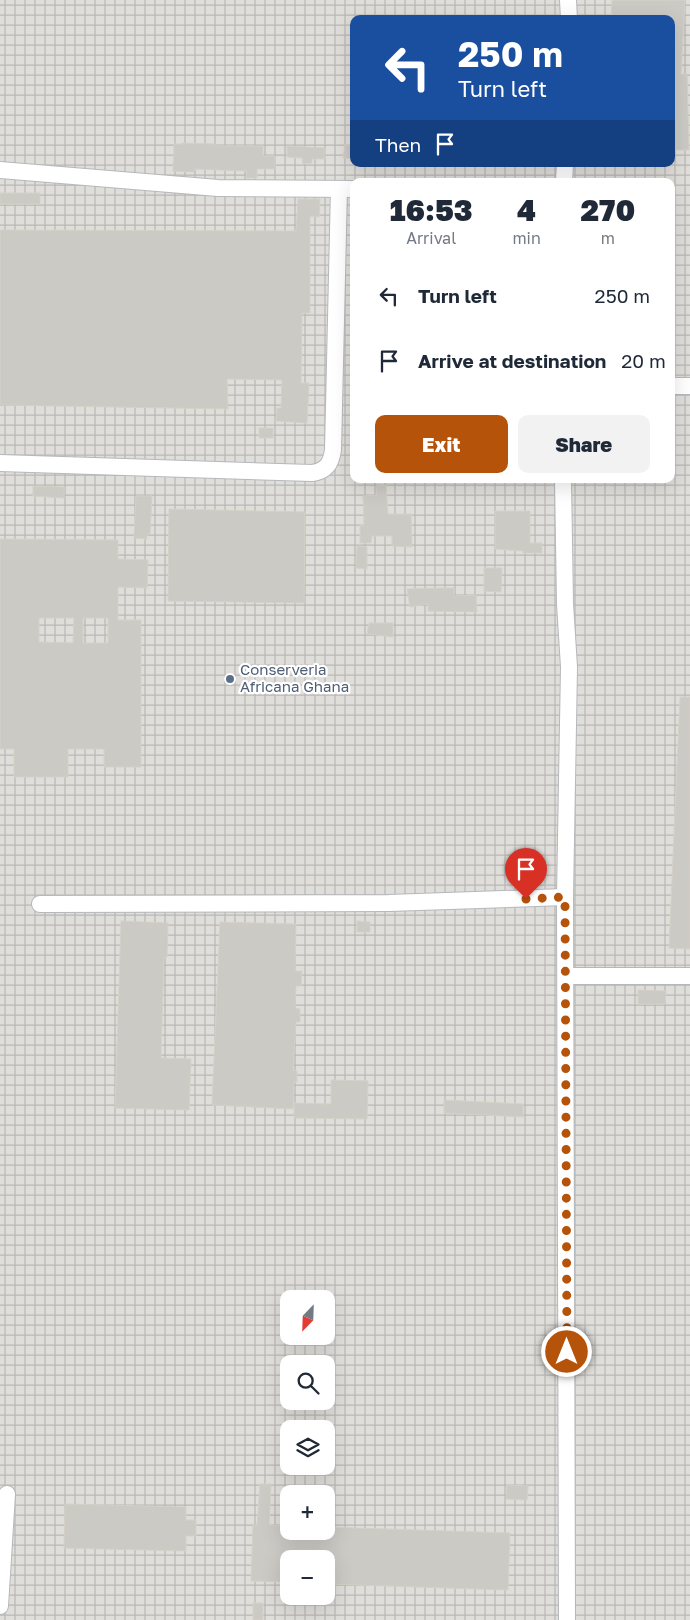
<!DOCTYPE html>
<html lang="en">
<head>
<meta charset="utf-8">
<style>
  body { margin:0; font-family:"Golos Text",sans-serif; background:#f2f2f3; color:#1f2937; height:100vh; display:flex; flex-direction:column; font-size:19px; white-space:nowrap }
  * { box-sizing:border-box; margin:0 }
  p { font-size:16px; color:#747a83 }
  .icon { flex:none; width:28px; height:28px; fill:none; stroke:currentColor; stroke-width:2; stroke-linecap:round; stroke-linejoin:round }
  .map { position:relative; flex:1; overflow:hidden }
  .details { position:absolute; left:350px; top:178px; width:325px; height:305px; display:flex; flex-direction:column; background:#fff; border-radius:10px; box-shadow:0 5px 20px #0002 }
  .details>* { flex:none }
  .hud { position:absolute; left:350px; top:15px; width:325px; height:152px; border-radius:10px; box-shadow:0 5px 20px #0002; background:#1a4fa0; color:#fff; overflow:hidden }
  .needle { width:32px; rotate:203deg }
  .tools { position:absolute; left:280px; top:1290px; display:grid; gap:10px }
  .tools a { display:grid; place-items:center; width:55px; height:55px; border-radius:10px; background:#fff; box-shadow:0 5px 20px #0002; font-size:25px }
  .pin { position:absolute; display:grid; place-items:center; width:42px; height:42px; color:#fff; margin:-51px -21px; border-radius:50% 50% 50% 0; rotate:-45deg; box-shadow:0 0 5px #0007 }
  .pin .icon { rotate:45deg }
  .me { position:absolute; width:55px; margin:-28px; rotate:0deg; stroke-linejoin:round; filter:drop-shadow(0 0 4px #0008) }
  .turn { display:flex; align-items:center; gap:18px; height:105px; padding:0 25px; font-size:22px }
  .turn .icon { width:65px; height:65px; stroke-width:2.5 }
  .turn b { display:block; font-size:35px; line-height:42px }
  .then { display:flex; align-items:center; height:48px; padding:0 25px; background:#0003; gap:10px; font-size:19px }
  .eta { display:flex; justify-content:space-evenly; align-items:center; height:85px; text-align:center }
  .eta b { font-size:30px; font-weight:800; line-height:35px }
  .primary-button { display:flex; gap:10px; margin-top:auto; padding:10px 25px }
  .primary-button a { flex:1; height:58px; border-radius:10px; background:#b45309; color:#fff; font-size:20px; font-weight:800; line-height:58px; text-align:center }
  .primary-button a+a { background:#f2f2f3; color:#1f2937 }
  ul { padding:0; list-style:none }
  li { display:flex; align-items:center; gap:15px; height:65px; padding:0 25px }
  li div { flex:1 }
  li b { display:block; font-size:19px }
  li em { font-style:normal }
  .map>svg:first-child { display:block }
  .industrial { fill:url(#industrial-grid); fill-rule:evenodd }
  .building { fill:#cccac5; stroke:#d6d1c6; fill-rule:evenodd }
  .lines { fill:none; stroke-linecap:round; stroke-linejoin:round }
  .minor-casing { stroke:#b5b8bc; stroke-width:18 }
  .minor { stroke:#fff; stroke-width:16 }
  .route { stroke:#b45309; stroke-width:9; stroke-dasharray:0 16.2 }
  .service-dot { fill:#5c6f8a; stroke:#fff; stroke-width:2 }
  .labels { text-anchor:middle; stroke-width:4.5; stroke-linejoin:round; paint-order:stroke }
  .service-label { font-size:15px; fill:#4e5e75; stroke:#fff; text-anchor:start }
</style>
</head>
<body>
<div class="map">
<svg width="690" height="1620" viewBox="0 0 690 1620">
  <defs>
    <pattern id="industrial-grid" width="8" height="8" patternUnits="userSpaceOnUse" patternTransform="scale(1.25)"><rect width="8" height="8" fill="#e0deda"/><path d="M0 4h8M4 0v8" fill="none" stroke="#b9b8b5"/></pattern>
  </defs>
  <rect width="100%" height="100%" fill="#f1efe8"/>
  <!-- industrial -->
  <path class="industrial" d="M0,0H690V1620H0ZM354,19H671V164H354ZM354,181H671V479H354ZM289,1299H326V1336H289ZM289,1364H326V1401H289ZM289,1429H326V1466H289ZM289,1494H326V1531H289ZM289,1559H326V1596H289Z"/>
  <!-- building -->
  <g class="building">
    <path d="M612,0H685L681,74H687L689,150H671V19H611Z"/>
    <path d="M182,143L215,144V146H263V156H275V169H257V178H246L247,171L194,169V172L173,171L174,144H182Z"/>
    <path d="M345,144L354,146V159L343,158Z"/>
    <path d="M287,146L325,148V159H312V163L303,164L302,158L287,157Z"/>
    <rect x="0" y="193" width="40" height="11"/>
    <path d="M298,199H320L319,217L310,216V313H302L301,383H309L307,423L276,421L277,408H281L282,380L227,379L228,409L0,405V230L296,231Z"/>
    <rect x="259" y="428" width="14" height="10"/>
    <path d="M386,485L388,514H411L412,547L392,546V536H372L371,543H360V525H364L363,496L377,495L376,486Z"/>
    <path d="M33,486L64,487V498L33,496Z"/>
    <path d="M136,496H152L150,534H147V539L134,538Z"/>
    <path d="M169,509L305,512L304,603L168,601Z"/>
    <path d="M495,511H530V543H542V553H523V551L495,549Z"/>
    <path d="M0,539L118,540V559L148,560L147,588L118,587V620H141V767H104V749H68V777H14V749H0ZM39,618H74L73,643L39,642ZM83,618H108V643H83Z"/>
    <path d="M357,546L367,547V569L356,568Z"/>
    <path d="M484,568H502L501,592L484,591Z"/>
    <path d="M440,588H454V596L476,595L477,612L428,611V604L410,607L407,589Z"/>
    <path d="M369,623H393V637L367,634Z"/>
    <path d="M680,697H690V949L669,948Z"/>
    <path d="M121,921L168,923L167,957H164L161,1058L191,1059L189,1110L115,1108Z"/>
    <path d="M357,921L370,922V932H357Z"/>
    <path d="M220,922L296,924L295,971H302L301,986H296L295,1008L300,1009V1022H296L293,1070L297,1071V1082H294L293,1109L212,1105Z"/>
    <path d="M638,990L666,991L665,1004H638Z"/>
    <path d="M331,1080L368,1081L367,1119L294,1118V1103L331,1104Z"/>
    <path d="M444,1100L523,1104V1117L444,1113Z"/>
    <path d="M260,1484H271L269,1525L289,1526V1531H326V1527L510,1533L508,1590L326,1584V1559H289V1582L251,1581L253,1525H257Z"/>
    <path d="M507,1485L528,1486L527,1500L506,1499Z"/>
    <path d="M65,1504L186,1507V1520H196V1536H186V1551L64,1548Z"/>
    <rect x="253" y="1603" width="10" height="17"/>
  </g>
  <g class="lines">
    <defs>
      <g id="minor">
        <path d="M568,0L569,19"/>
        <path d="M0,170L218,188L354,189"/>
        <path d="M564,181L565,164"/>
        <path d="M671,386H690"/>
        <path d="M0,463L312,473C326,471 331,464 333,450L339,189"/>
        <path d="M563,479L565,604L569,667L565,897L567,1620"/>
        <path d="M40,904L389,903L565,897"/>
        <path d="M566,976H690"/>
        <path d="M0,1606L7,1494"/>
      </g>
    </defs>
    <!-- minor casing -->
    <use href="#minor" class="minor-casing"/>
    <!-- minor -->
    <use href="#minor" class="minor"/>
  </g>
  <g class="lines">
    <!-- route -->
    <path class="route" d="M526,899L565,897L567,1352"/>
  </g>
  <!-- markers -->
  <circle class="service-dot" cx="230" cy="679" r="5"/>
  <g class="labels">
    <!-- service labels -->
    <g class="service-label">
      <text x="240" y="675">Conserveria<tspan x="240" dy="17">Africana Ghana</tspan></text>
    </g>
  </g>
</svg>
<div class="tools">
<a><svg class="needle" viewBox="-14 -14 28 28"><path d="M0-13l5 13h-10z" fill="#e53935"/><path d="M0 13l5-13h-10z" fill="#747a83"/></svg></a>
<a><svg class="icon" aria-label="search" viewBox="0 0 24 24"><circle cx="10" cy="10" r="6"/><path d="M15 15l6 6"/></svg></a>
<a><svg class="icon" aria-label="layers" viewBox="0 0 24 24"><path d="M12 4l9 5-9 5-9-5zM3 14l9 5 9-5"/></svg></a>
<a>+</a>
<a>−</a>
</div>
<div class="pin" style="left:526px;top:899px;background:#d93025"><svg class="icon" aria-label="arrive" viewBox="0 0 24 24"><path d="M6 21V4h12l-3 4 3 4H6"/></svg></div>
<svg class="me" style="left:567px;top:1352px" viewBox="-20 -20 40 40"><circle r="17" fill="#b45309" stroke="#fff" stroke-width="3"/><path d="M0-11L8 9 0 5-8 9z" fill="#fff"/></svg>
<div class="hud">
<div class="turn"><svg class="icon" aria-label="left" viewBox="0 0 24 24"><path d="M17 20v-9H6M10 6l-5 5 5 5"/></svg><div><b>250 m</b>Turn left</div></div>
<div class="then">Then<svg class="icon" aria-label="arrive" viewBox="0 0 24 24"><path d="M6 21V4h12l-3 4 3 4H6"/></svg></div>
</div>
<section class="details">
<div class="eta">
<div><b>16:53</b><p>Arrival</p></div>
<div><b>4</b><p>min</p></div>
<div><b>270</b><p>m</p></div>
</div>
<ul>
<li><svg class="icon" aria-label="left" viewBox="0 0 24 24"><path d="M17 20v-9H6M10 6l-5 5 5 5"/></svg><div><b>Turn left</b></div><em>250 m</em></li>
<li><svg class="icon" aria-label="arrive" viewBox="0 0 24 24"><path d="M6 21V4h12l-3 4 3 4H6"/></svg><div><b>Arrive at destination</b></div><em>20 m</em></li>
</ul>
<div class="primary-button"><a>Exit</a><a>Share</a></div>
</section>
</div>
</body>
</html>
